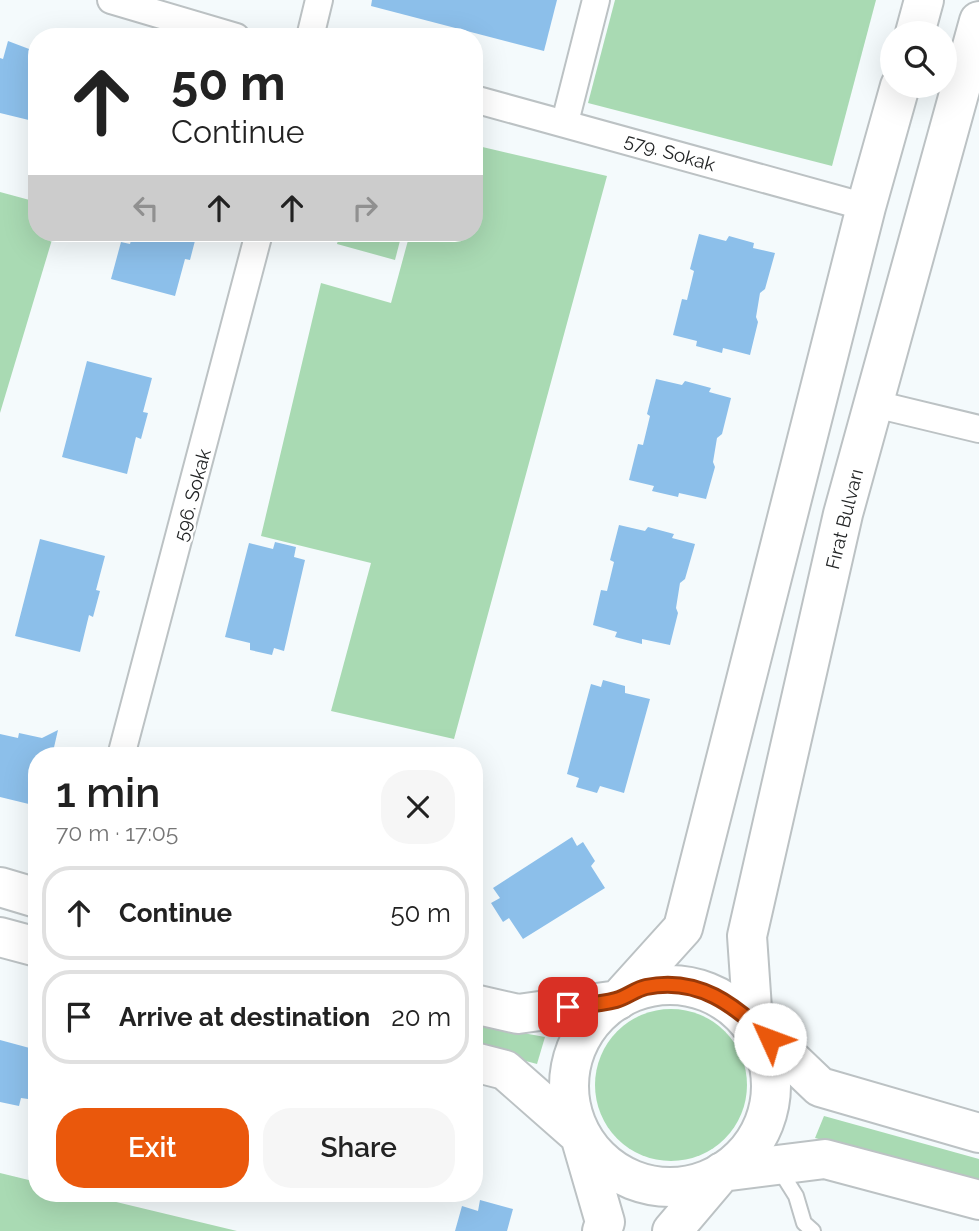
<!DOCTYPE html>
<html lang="en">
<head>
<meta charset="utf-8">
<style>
  body { margin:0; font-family:Raleway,sans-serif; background:#f6f6f6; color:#222; height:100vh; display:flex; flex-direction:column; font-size:26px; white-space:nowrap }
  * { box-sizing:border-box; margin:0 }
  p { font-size:23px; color:#767676 }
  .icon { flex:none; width:38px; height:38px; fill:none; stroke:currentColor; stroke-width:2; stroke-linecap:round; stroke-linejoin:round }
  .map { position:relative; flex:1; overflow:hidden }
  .side { position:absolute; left:28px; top:747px; width:455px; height:455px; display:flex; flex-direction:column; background:#fff; border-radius:28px; box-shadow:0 7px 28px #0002 }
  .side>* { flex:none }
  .guide { position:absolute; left:28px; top:28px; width:455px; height:214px; border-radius:28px; box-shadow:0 7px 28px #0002; background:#fff; color:#222; overflow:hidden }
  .controls { position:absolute; left:880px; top:21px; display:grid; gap:14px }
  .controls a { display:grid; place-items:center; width:77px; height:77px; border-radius:50%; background:#fff; box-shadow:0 7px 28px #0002; font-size:35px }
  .pin { position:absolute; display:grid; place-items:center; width:60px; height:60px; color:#fff; margin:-30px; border-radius:14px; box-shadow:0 4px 10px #0006 }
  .me { position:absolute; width:77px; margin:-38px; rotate:313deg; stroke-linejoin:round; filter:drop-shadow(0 0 5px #0008) }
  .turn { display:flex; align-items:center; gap:24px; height:147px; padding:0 28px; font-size:32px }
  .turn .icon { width:91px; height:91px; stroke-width:2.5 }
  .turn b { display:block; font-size:49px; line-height:60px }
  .lanes { display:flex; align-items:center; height:66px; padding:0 28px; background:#0003; justify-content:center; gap:35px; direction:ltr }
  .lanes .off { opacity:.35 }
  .round { display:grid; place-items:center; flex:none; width:74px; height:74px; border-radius:28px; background:#f6f6f6 }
  .summary { display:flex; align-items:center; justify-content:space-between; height:119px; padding:0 28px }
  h1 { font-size:42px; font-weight:600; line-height:52px }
  .button { display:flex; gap:14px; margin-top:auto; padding:14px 28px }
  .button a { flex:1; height:80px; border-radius:28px; background:#ea580c; color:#fff; font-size:28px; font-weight:600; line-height:80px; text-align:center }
  .button a+a { background:#f6f6f6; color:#222 }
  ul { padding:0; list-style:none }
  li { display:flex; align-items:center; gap:21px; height:94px; margin:0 14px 10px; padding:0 14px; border:4px solid #e0e0e0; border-radius:28px }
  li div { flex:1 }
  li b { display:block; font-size:26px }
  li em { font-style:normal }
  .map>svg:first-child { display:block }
  .green { fill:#a9dab3 }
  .building { fill:#8cbfea }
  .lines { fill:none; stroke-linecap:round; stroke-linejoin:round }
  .lane-casing { stroke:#bcc2c4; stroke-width:18 }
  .street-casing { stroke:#bcc2c4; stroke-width:30 }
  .primary-casing { stroke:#bcc2c4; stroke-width:42 }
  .lane { stroke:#fff; stroke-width:14 }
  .street { stroke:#fff; stroke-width:26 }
  .primary { stroke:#fff; stroke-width:38 }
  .route-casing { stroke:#983908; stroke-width:18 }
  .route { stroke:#ea580c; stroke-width:12 }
  .labels { text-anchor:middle; stroke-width:5; stroke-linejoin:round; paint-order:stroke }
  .street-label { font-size:19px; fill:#232526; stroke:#fff }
</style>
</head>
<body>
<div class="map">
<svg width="979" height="1231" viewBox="0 0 979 1231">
  <rect width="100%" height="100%" fill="#f4fafc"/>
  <!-- green -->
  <g class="green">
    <path d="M615,0H876L832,166L588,103Z"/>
    <path d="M474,145L607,176L454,739L331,711L371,563L261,536L321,283L391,303L410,233H474Z"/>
    <path d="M0,192L37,202V233H54L0,413Z"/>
    <path d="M340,233H402L395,260L337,244Z"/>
    <circle cx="671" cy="1085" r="76"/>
    <path d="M474,1024L545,1037L537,1064L474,1047Z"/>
    <path d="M824,1116L979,1159V1181L815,1138Z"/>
    <path d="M0,1173L37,1182V1194H83L237,1231H0Z"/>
  </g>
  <!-- building -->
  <g class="building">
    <path d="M372,0H557L544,51L371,6Z"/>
    <path d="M8,41L37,52V122L0,113V58L3,59Z"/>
    <path d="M133,233H197L190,260L185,259L175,296L111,279L121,242L130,244Z"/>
    <path d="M699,234L726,241L729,236L754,243L753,248L775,253L765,289L760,293L756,317L758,322L750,355L723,348L722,353L696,346L697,341L673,335L682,299L687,300L694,271L690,269Z"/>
    <path d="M87,361L152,378L143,412L148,413L141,439L136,437L127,474L62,457Z"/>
    <path d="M656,379L682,385L685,381L711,388L709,392L731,398L722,434L717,438L713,462L715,467L706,499L679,493L678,497L652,491L654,486L629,480L638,444L643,445L650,416L647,414Z"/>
    <path d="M619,525L645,531L648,527L674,534L672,538L695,544L685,579L680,583L676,608L678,613L670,645L642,639V644L615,637L617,632L593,625L601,590L607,591L614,562L610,560Z"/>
    <path d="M40,539L105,556L96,590L100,591L93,617L89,615L80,652L15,636Z"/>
    <path d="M275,542L296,547L294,557L305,560L284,651L274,648L272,655L250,650V643L225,637L249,543L273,549Z"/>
    <path d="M603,680L625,686V693L650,699L624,793L600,786L597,793L576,787L579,778L567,774L591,684L601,687Z"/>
    <path d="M58,730L52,756H37V806L0,797V734L18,738L19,733L42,738Z"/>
    <path d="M572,837L577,846L583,842L595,861L591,866L605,888L523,939L509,918L503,922L491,903L500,898L493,888Z"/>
    <path d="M0,1040L37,1050V1063L28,1099L21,1098L19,1106L0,1102Z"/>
    <path d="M480,1200L513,1209L507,1231H455L462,1206L478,1211Z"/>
  </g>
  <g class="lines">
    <defs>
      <path id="lane" d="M779,1169L796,1196L804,1223L813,1231"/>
      <g id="street">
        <path d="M111,0L236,37"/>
        <path d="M310,37L319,0"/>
        <path d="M474,99L866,207"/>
        <path d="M565,122L596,0"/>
        <path d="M875,404L979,429"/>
        <path d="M121,756L259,233"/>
      </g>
      <g id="primary">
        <path d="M979,21L843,514L747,936L753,1023L820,1087L979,1133"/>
        <path d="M915,33L924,0"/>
        <path d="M0,887L37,898"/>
        <path d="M0,937L37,947"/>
        <circle cx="670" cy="1086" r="101"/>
        <path d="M474,1004L518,1014L618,1000L683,928L866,207L900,86"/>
        <path d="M474,1062L505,1070L580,1136L605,1222L602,1231"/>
        <path d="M672,1231L722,1172L825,1159L979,1200"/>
      </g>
    </defs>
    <!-- lane casing -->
    <use href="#lane" class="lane-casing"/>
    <!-- street casing -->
    <use href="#street" class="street-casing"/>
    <!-- primary casing -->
    <use href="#primary" class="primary-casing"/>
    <!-- lane -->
    <use href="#lane" class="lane"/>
    <!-- street -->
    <use href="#street" class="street"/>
    <!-- primary -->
    <use href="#primary" class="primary"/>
  </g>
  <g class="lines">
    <defs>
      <path id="route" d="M568,1007C584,1005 601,1004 616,1000C627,997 636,989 646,987C698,976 735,1005 770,1039"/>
    </defs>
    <!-- route casing -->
    <use href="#route" class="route-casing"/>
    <!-- route -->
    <use href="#route" class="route"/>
  </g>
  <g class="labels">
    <!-- street labels -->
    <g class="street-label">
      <text transform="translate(670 152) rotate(16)" y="7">579. Sokak</text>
      <text transform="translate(192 495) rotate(-75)" y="7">596. Sokak</text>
      <text transform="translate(844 519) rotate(-76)" y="7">Fırat Bulvarı</text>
    </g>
  </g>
</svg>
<div class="controls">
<a><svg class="icon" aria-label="search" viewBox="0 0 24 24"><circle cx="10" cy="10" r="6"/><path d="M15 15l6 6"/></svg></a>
</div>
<div class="pin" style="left:568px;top:1007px;background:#d93025"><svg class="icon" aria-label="arrive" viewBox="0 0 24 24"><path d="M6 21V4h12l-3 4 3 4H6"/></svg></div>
<svg class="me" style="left:770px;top:1039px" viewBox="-20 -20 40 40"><circle r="19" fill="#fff"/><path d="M0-13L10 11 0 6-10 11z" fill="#ea580c"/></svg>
<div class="guide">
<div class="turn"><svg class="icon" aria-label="ahead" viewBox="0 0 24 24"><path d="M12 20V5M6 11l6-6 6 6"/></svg><div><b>50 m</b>Continue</div></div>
<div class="lanes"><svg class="icon off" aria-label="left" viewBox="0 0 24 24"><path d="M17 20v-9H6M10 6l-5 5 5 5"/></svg><svg class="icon" aria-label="ahead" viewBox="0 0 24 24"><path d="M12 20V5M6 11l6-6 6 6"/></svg><svg class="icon" aria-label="ahead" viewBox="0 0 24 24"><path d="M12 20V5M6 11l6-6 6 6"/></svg><svg class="icon off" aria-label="right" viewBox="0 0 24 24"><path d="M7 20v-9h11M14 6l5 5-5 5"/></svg></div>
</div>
<section class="side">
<div class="summary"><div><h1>1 min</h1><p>70 m · 17:05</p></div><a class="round"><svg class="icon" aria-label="close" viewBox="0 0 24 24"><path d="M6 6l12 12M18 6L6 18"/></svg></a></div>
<ul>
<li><svg class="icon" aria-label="ahead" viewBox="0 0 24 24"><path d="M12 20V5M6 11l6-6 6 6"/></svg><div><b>Continue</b></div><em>50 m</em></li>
<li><svg class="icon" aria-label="arrive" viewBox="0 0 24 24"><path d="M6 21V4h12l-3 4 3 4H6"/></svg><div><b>Arrive at destination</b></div><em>20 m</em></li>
</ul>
<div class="button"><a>Exit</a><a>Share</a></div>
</section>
</div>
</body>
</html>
